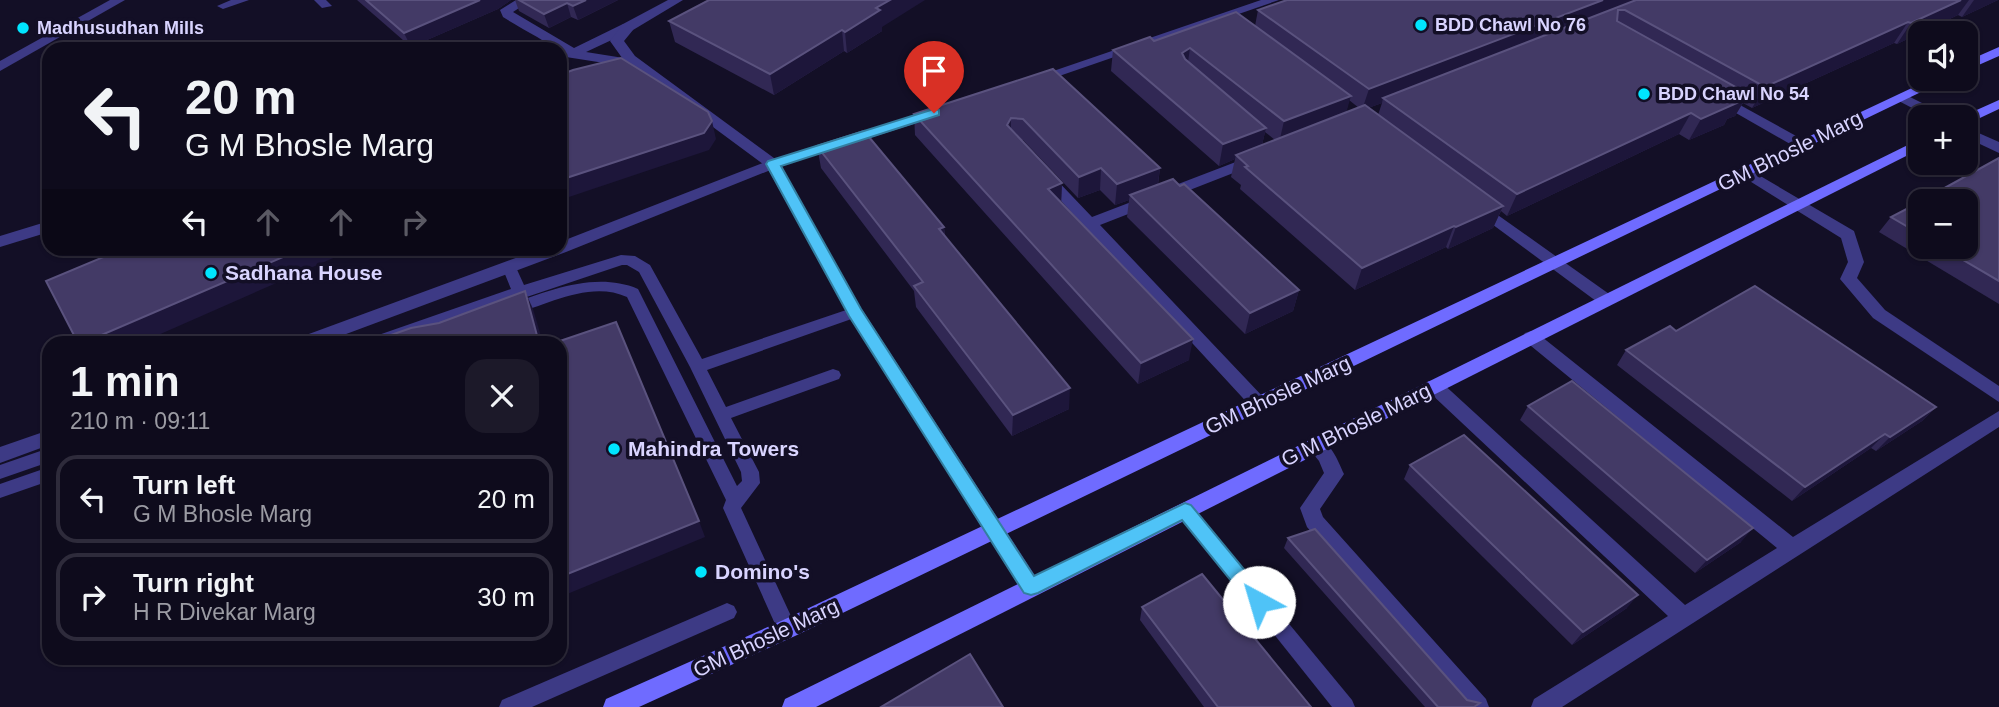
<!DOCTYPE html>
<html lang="en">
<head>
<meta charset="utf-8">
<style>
  body { margin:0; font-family:Helvetica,sans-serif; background:#1c1929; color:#f1f3f6; height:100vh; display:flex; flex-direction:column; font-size:26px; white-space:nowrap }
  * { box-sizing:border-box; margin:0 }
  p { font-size:23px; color:#9b9ba3 }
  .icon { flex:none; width:38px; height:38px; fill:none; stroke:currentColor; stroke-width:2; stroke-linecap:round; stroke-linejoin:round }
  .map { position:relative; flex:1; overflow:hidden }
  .side { position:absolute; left:42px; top:336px; width:525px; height:329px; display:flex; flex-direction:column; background:#0e0b1c; border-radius:21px; box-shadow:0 2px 5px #0004,0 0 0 2px #2e2b3b }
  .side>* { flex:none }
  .guide { position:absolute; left:42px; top:42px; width:525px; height:214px; border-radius:21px; box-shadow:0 2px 5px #0004,0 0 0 2px #2e2b3b; background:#0e0b1c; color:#f1f3f6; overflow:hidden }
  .buttons { position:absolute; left:1908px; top:21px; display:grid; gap:14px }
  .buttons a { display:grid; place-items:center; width:70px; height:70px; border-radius:14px; background:#0e0b1c; box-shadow:0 2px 5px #0004,0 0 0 2px #2e2b3b; font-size:35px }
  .pin { position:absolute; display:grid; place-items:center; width:60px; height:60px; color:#fff; margin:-72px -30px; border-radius:50% 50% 50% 0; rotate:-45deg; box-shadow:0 0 7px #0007 }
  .pin .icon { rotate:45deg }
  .me { position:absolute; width:77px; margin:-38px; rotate:321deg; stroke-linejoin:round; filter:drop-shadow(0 0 5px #0008) }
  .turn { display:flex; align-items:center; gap:24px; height:147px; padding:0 28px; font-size:32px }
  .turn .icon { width:91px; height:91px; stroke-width:2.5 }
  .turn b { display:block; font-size:49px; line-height:60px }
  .lanes { display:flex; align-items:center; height:66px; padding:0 28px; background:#0003; justify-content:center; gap:35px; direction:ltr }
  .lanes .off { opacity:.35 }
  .round { display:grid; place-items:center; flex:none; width:74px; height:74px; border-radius:21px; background:#1c1929 }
  .summary { display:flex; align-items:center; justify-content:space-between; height:119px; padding:0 28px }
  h1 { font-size:42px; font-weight:800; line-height:52px }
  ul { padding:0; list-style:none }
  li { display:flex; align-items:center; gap:21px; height:88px; margin:0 14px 10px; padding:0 14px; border:4px solid #2e2b3b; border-radius:21px }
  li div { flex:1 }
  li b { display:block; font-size:26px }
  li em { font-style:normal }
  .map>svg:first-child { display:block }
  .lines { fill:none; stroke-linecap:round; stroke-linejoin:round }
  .service { fill:#3d3a85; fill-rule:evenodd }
  .minor { fill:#3d3a85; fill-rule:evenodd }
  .tertiary { fill:#3d3a85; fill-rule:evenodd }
  .secondary { fill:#6f6bff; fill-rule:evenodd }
  .wall { fill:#312854; fill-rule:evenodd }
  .shaded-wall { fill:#1d163a }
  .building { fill:#433a66; stroke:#5a527e; stroke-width:2 }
  .route { fill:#4fc3f7; stroke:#337fa1; stroke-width:2 }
  .poi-dot { fill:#00e5ff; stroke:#130f26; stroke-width:2.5 }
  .labels { text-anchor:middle; stroke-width:7; stroke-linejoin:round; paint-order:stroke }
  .far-poi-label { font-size:18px; font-weight:bold; fill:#d9d4ff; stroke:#130f26; text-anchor:start }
  .street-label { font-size:21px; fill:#d9d4ff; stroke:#130f26 }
  .poi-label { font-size:21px; font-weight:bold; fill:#d9d4ff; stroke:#130f26; text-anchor:start }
</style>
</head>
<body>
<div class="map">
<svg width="1999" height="707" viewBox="0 0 1999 707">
  <rect width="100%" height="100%" fill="#130f26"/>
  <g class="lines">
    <!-- service -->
    <g class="service">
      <path d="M231,0H249L223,9L217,6Z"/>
      <path d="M314,0H326L332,6L322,8Z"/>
      <path d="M621,255L635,256L650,265L702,359L855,307L863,312L860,316L707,370L726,407L833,369L839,371L841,375L839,379L731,418L759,472L760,483L741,508L797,629L794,635L787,638L780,635L723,508L726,500L627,297C590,280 547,305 511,315L503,310L506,306C548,291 595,271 638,289L737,486L742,481L741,472L690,367L639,272L627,265H622L390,343H365L367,339L511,289L502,267L504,263H514L524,285Z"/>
      <path d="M49,448V462L0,479V465Z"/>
      <path d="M49,467V481L0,498V484Z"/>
      <path d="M1185,503L1191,505L1352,700L1355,707H1332L1179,515L1176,510L1179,505Z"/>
      <path d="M727,603L734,606L737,612L734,618L532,707H499L502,700Z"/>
    </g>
    <!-- minor -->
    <g class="minor">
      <path d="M516,0H531L513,12L574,48L623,24H633V30L586,52L630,59L637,63L630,67L566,57C560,48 518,27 503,17L500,10Z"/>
      <path d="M1261,0H1279L1039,83L1034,84L1027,80Z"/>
      <path d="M1902,93L1944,114L1946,117H1929L1897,100L1895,97Z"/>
      <path d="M1720,94L1807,142L1809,145L1802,149L1797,148L1715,101L1713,98Z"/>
      <path d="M934,109L941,113L939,116L778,167L566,252L322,343H295L298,338L543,248H560V242L768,161Z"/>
      <path d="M1965,127L1999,142V153L1965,137Z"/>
      <path d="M1254,155L1259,157L1261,160L1259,163L1100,225L1265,399L1268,404L1265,409H1253L1039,177L1046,172L1051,174L1092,217Z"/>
      <path d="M1745,167L1854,231L1864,262L1857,278L1885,310L1999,386V402L1873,318L1840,279L1848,262L1841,238L1740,175L1738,172L1740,169Z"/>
      <path d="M1478,201L1612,296L1614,300L1612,304H1600L1473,210L1470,206Z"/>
      <path d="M49,221V232L0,247V236Z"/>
      <path d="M1531,331L1537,333L1793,537L1999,411V427L1562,707H1531L1534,699L1668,616L1428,391L1425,386L1428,381H1440L1685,605L1777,548L1525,341L1522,337L1525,333Z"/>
      <path d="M49,430V445L0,463V447Z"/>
      <path d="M1315,437C1332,443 1337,459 1344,474L1320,509L1323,517L1486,699L1489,707H1463L1307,527L1300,508L1324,473L1319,461L1306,445L1308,440Z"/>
    </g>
    <!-- tertiary -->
    <g class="tertiary">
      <path d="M110,0H125L0,71V61Z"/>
      <path d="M668,0H683L633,30L624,41L635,56L778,161L861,308L1038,580L1041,587L1038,594L1031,596L1024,594L849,316L767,167L625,62L610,41L623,24Z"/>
    </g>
    <!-- secondary -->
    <g class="secondary">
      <path d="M1999,47V56L1965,71V62Z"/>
      <path d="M1931,79H1948L795,636L639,707H603L606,699L779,622Z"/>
      <path d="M1999,100V109L1965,125V117H1961Z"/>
      <path d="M1920,139V149L816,707H782L785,699Z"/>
    </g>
  </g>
  <!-- wall -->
  <g class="wall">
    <path d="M357,0H511L498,9L411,47Z"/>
    <path d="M515,0H618L578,20L571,17L549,28L519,11Z"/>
    <path d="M1287,0H1998L1962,17L1958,15L1897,44L1894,43L1752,108L1743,103L1735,116L1727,119L1724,125L1689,140L1679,134L1507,216L1501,211L1493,228L1448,249L1446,247L1355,290L1240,189L1241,185L1231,177L1235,159L1219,166L1111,71L1113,50L1154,41L1255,26L1258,10ZM1349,100L1359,108L1346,113ZM1382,103L1378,115L1368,108ZM1265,132L1275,140L1262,145Z"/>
    <path d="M669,21L882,27V31L847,53L844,51L774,95L675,42Z"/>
    <path d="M1053,69L1160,168L1158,185L1299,290L1293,311L1245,334L1127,217L1129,200L1115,205L1100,190L1078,198L1023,140H1021L1062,183L1061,202L1189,360L1138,384L915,135L914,114Z"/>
    <path d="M817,146L944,227L945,236L1069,409L1012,436L916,307L914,291L821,168Z"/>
    <path d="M1999,158V304L1879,232L1891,217L1920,202V247H1965Z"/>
    <path d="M1676,331L1936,407L1922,421L1876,451L1871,448L1792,501L1617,365L1626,350Z"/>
    <path d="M1528,406L1741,542L1695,573L1520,420Z"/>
    <path d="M1410,465L1627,608L1572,645L1404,479Z"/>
    <path d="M1288,538L1467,700L1477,707H1425L1284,548Z"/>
    <path d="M1142,607L1311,707H1204L1140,620Z"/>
  </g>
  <!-- shaded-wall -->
  <g class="shaded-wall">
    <path d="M480,0H511L498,9L411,47L404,33Z"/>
    <path d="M586,0H618L578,20L573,6Z"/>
    <path d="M890,0H925L882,27V31L847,53L845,32L876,8Z"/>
    <path d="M1603,0H1648L1383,98L1382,103L1362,110L1369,89Z"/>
    <path d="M1961,0H1969L1958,15L1897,44L1911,23Z"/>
    <path d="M1974,0H1998L1962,17Z"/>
    <path d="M567,3L571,17L549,28L544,14Z"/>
    <path d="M1908,22L1894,43L1752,108L1765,87Z"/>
    <path d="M842,30L844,51L774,95L770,74Z"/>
    <path d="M1190,48L1187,69L1182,53Z"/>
    <path d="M1748,94L1735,116L1727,119L1724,125L1689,140L1701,119L1733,101Z"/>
    <path d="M1351,96L1345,117L1279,143L1284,121Z"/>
    <path d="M1691,113L1679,134L1507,216L1517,194Z"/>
    <path d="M1011,118V139L1007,125Z"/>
    <path d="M712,121L716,139L709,150L560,200V180Z"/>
    <path d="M1266,128L1261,149L1236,155L1235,159L1219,166L1223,144Z"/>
    <path d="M1101,168L1100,190L1078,198L1079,177Z"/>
    <path d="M1160,168L1157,189L1130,195L1129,200L1115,205L1117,184Z"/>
    <path d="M1062,183L1061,205L1048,189Z"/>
    <path d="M1503,206L1493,228L1448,249L1456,227Z"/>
    <path d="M1454,226L1446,247L1355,290L1362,268Z"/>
    <path d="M944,227L945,248L939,229Z"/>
    <path d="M304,248H356L140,343H83Z"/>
    <path d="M1299,290L1293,311L1245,334L1250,313Z"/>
    <path d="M525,291L533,309L543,343H539Z"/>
    <path d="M1193,339L1189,360L1138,384L1141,363Z"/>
    <path d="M1070,388L1069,409L1012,436L1013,415Z"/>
    <path d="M1936,407L1922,421L1876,451L1890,437Z"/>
    <path d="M1885,434L1871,448L1792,501L1805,487Z"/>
    <path d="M699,521L705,537L560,597V577Z"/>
    <path d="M1753,528L1741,542L1695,573L1707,560Z"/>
    <path d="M1638,595L1627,608L1572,645L1583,632Z"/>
  </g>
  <!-- building -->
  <g class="building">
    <path d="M366,0H480L404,33Z"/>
    <path d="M519,0H586L573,6L567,3L544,14Z"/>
    <path d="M709,0H890L876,8L880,10L845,32L842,30L770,74L669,21Z"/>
    <path d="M1287,0H1603L1369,89L1258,10Z"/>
    <path d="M1636,0H1961L1911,23L1908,22L1765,87L1625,10H1618L1617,21L1748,94L1733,101L1737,103L1701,119L1691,113L1517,194L1383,98Z"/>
    <path d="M1236,12L1351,96L1284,121L1190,48L1182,53L1185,59L1266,128L1223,144L1113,50L1150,37L1154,41Z"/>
    <path d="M621,58L708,112L712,121L704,133L560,180V75L573,70Z"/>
    <path d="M1053,69L1160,168L1117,184L1101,168L1079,177L1023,119L1011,118L1007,125L1062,183L1048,189L1193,339L1141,363L914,114Z"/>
    <path d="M1365,105L1503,206L1456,227L1454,226L1362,268L1245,167L1248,166L1236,155Z"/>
    <path d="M864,131L944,227L939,229L1070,388L1013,415L914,286L923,282L817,146Z"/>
    <path d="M1999,158V281L1941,247H1965V201H1921Z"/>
    <path d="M1173,179L1180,186L1184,184L1299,290L1250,313L1130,195Z"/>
    <path d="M1920,202V234L1891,217Z"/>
    <path d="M125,248H304L83,343H78L46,281Z"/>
    <path d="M1755,286L1936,407L1890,437L1885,434L1805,487L1626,350L1670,326L1676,331Z"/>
    <path d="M525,291L539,343H368L411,328L439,323Z"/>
    <path d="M616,322L699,521L560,577V343H554Z"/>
    <path d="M1572,381L1753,528L1707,560L1528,406Z"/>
    <path d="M1464,435L1638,595L1583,632L1410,465Z"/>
    <path d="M1315,529L1467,700L1480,703L1474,707H1438L1288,538Z"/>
    <path d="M1202,574L1311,707H1218L1142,607Z"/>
    <path d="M970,654L1003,707H881Z"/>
  </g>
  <!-- route -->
  <path class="route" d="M934,109L939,110V115L781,166L861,309L1034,576L1185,503L1191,505L1266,596L1269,602L1266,608L1259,610L1253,608L1182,520L1038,593L1031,595L1024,593L849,316L766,164L768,161Z"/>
  <!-- markers -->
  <g class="poi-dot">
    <circle cx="1421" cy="25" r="7"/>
    <circle cx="23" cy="28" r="7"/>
    <circle cx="1644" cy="94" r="7"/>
    <circle cx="211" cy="273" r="7"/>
    <circle cx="614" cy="449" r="7"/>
    <circle cx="701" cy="572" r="7"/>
  </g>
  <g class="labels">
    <!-- far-poi labels -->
    <g class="far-poi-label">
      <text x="1435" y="31">BDD Chawl No 76</text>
      <text x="37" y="34">Madhusudhan Mills</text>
      <text x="1658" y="100">BDD Chawl No 54</text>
    </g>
    <!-- street labels -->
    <g class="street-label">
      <text transform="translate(1790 151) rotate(-26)" y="7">GM Bhosle Marg</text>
      <text transform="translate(1278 395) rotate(-25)" y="7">GM Bhosle Marg</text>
      <text transform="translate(1356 425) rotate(-26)" y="7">G M Bhosle Marg</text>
      <text transform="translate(766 638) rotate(-25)" y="7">GM Bhosle Marg</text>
    </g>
    <!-- poi labels -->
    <g class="poi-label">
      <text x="225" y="280">Sadhana House</text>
      <text x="628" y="456">Mahindra Towers</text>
      <text x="715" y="579">Domino's</text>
    </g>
  </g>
</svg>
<div class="buttons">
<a><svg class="icon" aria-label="sound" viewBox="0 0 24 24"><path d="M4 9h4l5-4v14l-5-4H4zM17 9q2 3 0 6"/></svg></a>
<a>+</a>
<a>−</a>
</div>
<div class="pin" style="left:934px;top:113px;background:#d93025"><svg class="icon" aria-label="arrive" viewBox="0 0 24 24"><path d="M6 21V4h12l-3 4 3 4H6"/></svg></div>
<svg class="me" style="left:1259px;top:602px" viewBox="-20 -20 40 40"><circle r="19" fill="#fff"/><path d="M0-13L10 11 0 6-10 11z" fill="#4fc3f7"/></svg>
<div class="guide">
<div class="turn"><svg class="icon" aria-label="left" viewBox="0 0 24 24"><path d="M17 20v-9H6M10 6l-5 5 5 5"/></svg><div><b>20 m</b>G M Bhosle Marg</div></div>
<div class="lanes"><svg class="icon" aria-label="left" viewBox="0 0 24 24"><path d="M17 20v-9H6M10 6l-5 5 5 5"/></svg><svg class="icon off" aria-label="ahead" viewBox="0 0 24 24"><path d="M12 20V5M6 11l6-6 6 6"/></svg><svg class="icon off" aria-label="ahead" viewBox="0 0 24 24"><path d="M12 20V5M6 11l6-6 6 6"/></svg><svg class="icon off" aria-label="right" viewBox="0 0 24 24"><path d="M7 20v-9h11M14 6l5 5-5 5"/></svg></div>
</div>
<section class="side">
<div class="summary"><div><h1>1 min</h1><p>210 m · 09:11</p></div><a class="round"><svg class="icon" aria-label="close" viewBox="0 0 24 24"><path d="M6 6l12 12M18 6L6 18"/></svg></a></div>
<ul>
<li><svg class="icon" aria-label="left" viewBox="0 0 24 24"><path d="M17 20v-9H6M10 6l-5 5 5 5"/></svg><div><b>Turn left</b><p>G M Bhosle Marg</p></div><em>20 m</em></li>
<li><svg class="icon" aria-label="right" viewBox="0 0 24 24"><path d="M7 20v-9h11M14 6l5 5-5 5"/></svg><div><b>Turn right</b><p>H R Divekar Marg</p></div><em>30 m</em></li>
</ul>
</section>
</div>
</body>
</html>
